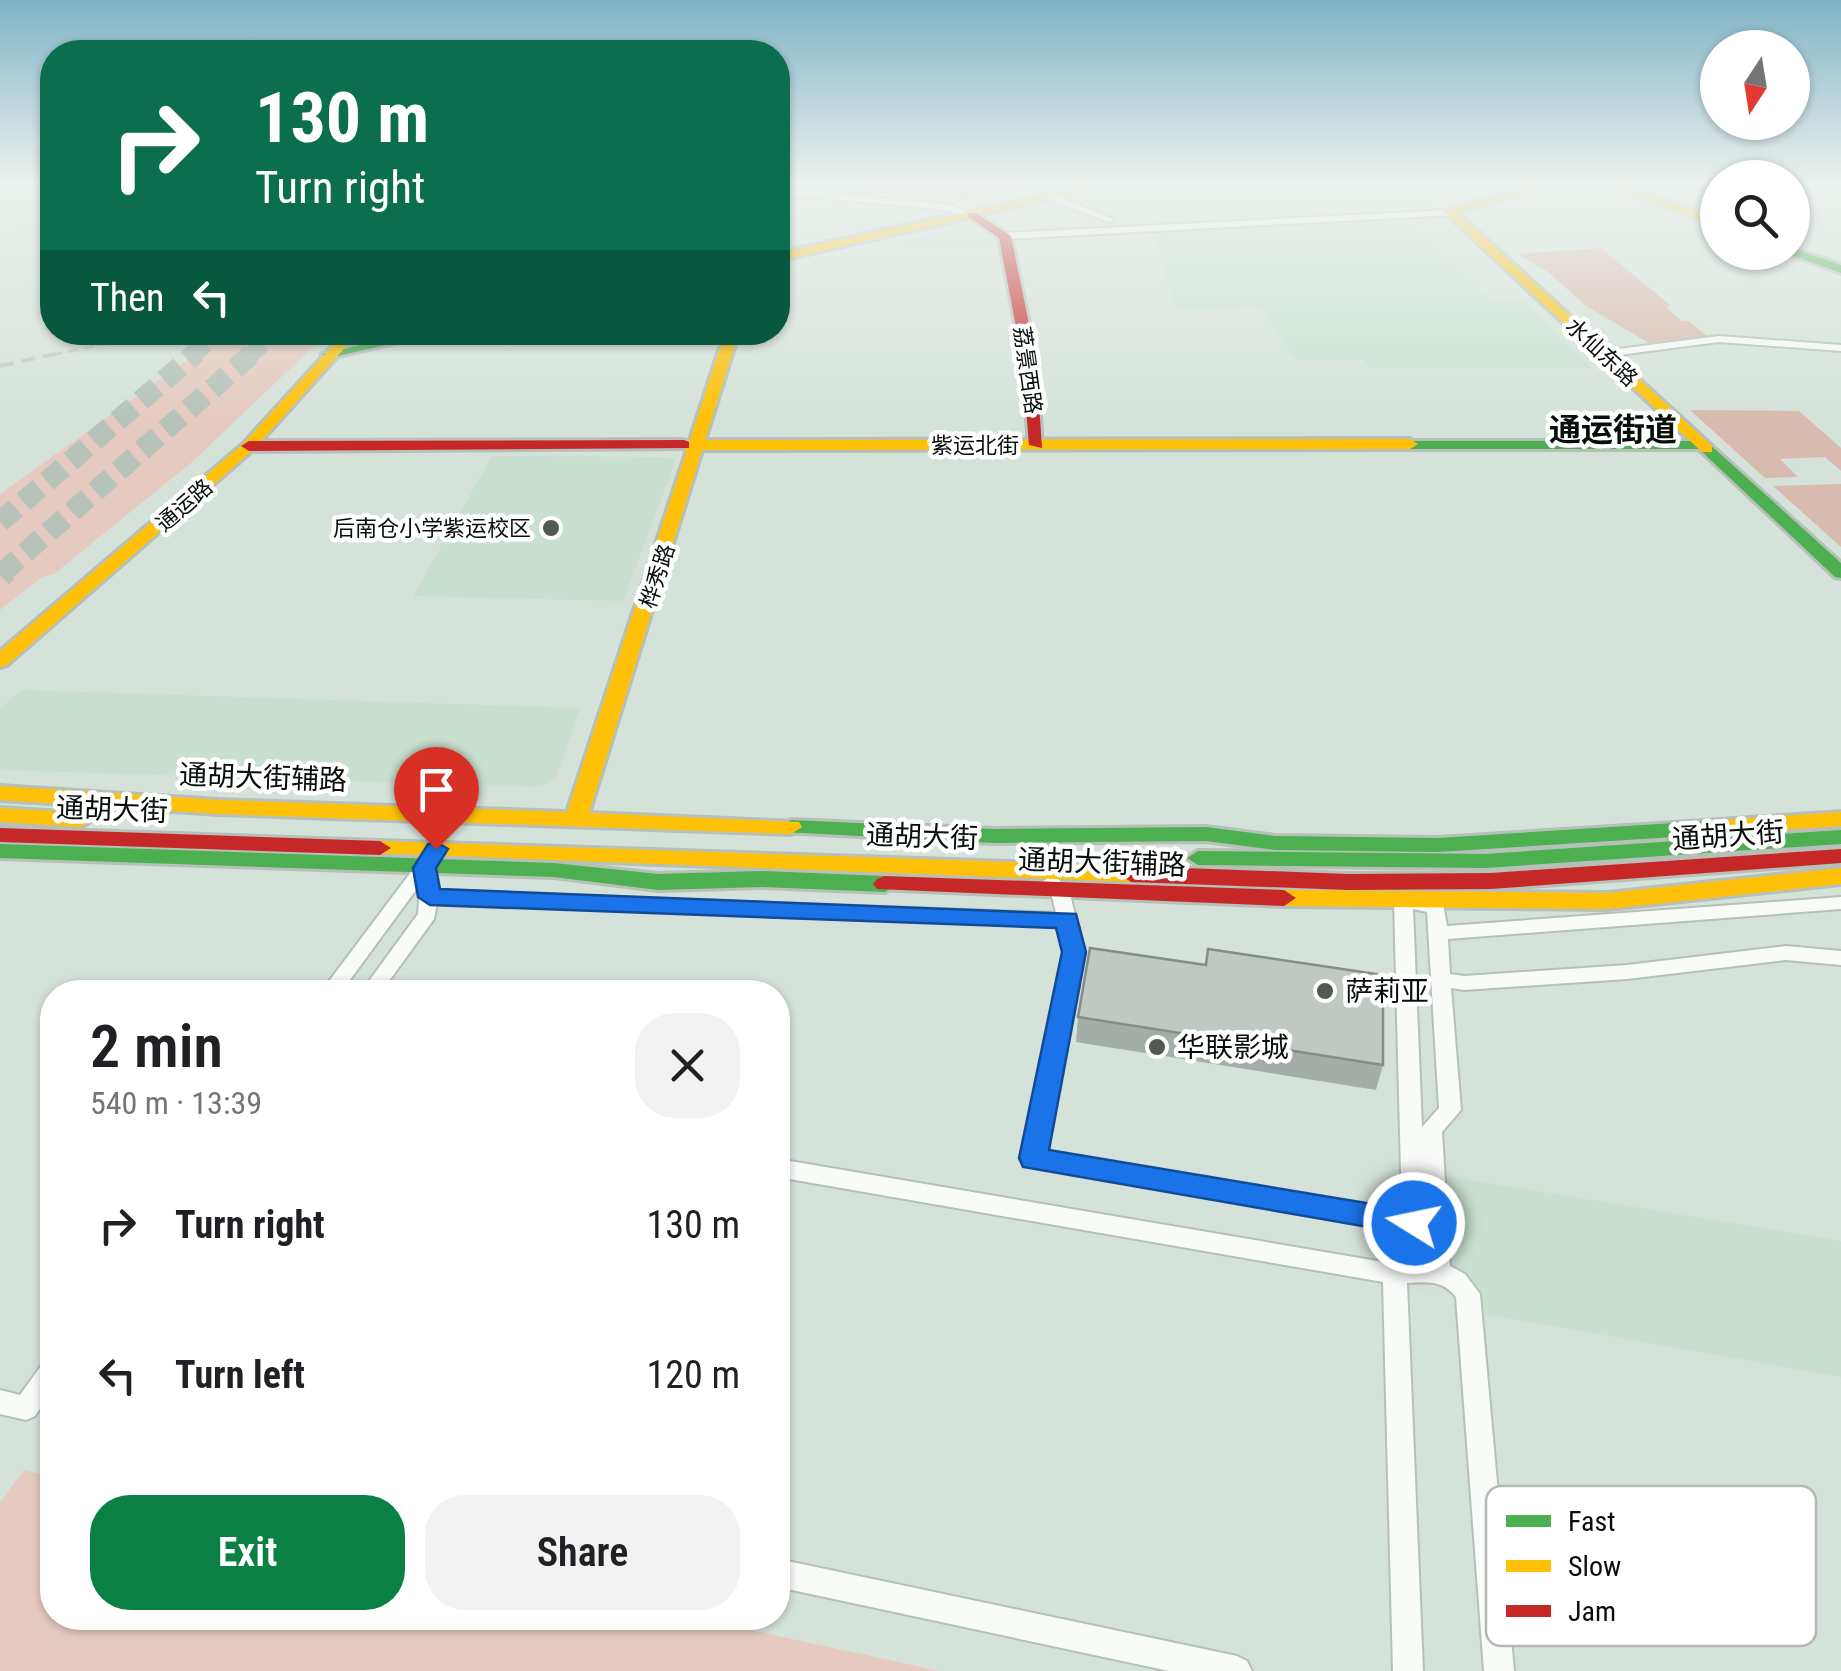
<!DOCTYPE html>
<html lang="en">
<head>
<meta charset="utf-8">
<style>
  body { margin:0; font-family:"Roboto Condensed","Noto Sans SC",sans-serif; background:#f2f2f2; color:#202124; height:100vh; display:flex; flex-direction:column; font-size:38px; white-space:nowrap }
  * { box-sizing:border-box; margin:0 }
  p { font-size:32px; color:#757577 }
  .icon { flex:none; width:55px; height:55px; fill:none; stroke:currentColor; stroke-width:2; stroke-linecap:round; stroke-linejoin:round }
  .map { position:relative; flex:1; overflow:hidden }
  .sheet { position:absolute; left:40px; top:980px; width:750px; height:650px; display:flex; flex-direction:column; background:#fff; border-radius:40px; box-shadow:0 2px 8px #0004 }
  .sheet>* { flex:none }
  .hud { position:absolute; left:40px; top:40px; width:750px; height:305px; border-radius:40px; box-shadow:0 2px 8px #0004; background:#0b6e4f; color:#fff; overflow:hidden }
  .needle { width:65px; rotate:192deg }
  .fabs { position:absolute; left:1700px; top:30px; display:grid; gap:20px }
  .fabs a { display:grid; place-items:center; width:110px; height:110px; border-radius:50%; background:#fff; box-shadow:0 2px 8px #0004; font-size:50px }
  .pin { position:absolute; display:grid; place-items:center; width:85px; height:85px; color:#fff; margin:-102px -42px; border-radius:50% 50% 50% 0; rotate:-45deg; box-shadow:0 0 10px #0007 }
  .pin .icon { rotate:45deg }
  .me { position:absolute; width:110px; margin:-55px; rotate:280deg; stroke-linejoin:round; filter:drop-shadow(0 0 8px #0008) }
  .turn { display:flex; align-items:center; gap:35px; height:210px; padding:0 50px; font-size:45px }
  .turn .icon { width:130px; height:130px; stroke-width:2.5 }
  .turn b { display:block; font-size:70px; line-height:85px }
  .then { display:flex; align-items:center; height:95px; padding:0 50px; background:#0003; gap:20px; font-size:38px }
  .round { display:grid; place-items:center; flex:none; width:105px; height:105px; border-radius:40px; background:#f2f2f2 }
  .overview { display:flex; align-items:center; justify-content:space-between; height:170px; padding:0 50px }
  h1 { font-size:60px; font-weight:600; line-height:75px }
  .cta { display:flex; gap:20px; margin-top:auto; padding:20px 50px }
  .cta a { flex:1; height:115px; border-radius:40px; background:#0b8043; color:#fff; font-size:40px; font-weight:600; line-height:115px; text-align:center }
  .cta a+a { background:#f2f2f2; color:#202124 }
  ul { padding:0; list-style:none }
  li { display:flex; align-items:center; gap:30px; height:150px; padding:0 50px }
  li div { flex:1 }
  li b { display:block; font-size:38px }
  li em { font-style:normal }
  .map>svg:first-child { display:block }
  .built { fill:#c9e0d0 }
  .green { fill:#e6cabf }
  .forest { fill:#d9baaf }
  .lines { fill:none; stroke-linecap:round; stroke-linejoin:round }
  .highway-tunnel-far2 { stroke:#b6c2ba; stroke-width:16; stroke-dasharray:16 9; stroke-linecap:butt }
  .highway-tunnel-far1 { stroke:#b6c2ba; stroke-width:21; stroke-dasharray:21 10; stroke-linecap:butt }
  .highway-tunnel { stroke:#b6c2ba; stroke-width:26; stroke-dasharray:26 14; stroke-linecap:butt }
  .street-casing { stroke:#b6c0b9; stroke-width:4 }
  .fast-casing { stroke:#b6c0b9; stroke-width:6 }
  .slow-casing { stroke:#b6c0b9; stroke-width:6 }
  .jam-casing { stroke:#b6c0b9; stroke-width:6 }
  .street { fill:#f9fbf9; fill-rule:evenodd }
  .fast { fill:#4caf50; fill-rule:evenodd }
  .slow { fill:#ffc107; fill-rule:evenodd }
  .jam { fill:#c62828; fill-rule:evenodd }
  .rail-far1 { stroke:#c7cac8; stroke-width:2.5; stroke-dasharray:11 5; stroke-linecap:butt }
  .rail { stroke:#c7cac8; stroke-width:4; stroke-dasharray:14 8; stroke-linecap:butt }
  .wall { fill:#a4ada7 }
  .building { fill:#bfc9c2; stroke:#868d88; stroke-width:2.5 }
  .route { fill:#1a73e8; stroke:#114b97; stroke-width:2.5 }
  .poi-dot { fill:#505952; stroke:#fff; stroke-width:4 }
  .labels { text-anchor:middle; stroke-width:9; stroke-linejoin:round; paint-order:stroke }
  .far-street-label { font-size:22px; fill:#080f0a; stroke:#fff }
  .far-poi-label { font-size:22px; fill:#080f0a; stroke:#fff; text-anchor:end }
  .street-label { font-size:28px; fill:#080f0a; stroke:#fff }
  .poi-label { font-size:28px; fill:#080f0a; stroke:#fff; text-anchor:start }
  .far-district-label { font-size:32px; font-weight:bold; fill:#080f0a; stroke:#fff }
  .key { fill:#fff; stroke:#b5b7b6; stroke-width:2.5 }
  .key-label { font-size:28px; fill:#080f0a }
</style>
</head>
<body>
<div class="map">
<svg width="1841" height="1671" viewBox="0 0 1841 1671">
  <rect width="100%" height="100%" fill="#d5e2d9"/>
  <!-- built -->
  <g class="built">
    <path d="M0,184H52V229L0,226Z"/>
    <path d="M1140,184H1413L1434,206L1118,221L1064,201Z"/>
    <path d="M1406,220L1489,300H1523L1592,368H1370L1363,359H1295L1260,307L1176,310L1152,232Z"/>
    <path d="M961,228L989,232L999,247L879,246Z"/>
    <path d="M492,456L660,457L676,460L623,601L413,596Z"/>
    <path d="M22,690L580,708L555,780L539,787L0,770V708Z"/>
    <path d="M1446,1176L1841,1241V1377L1478,1313L1452,1267Z"/>
  </g>
  <!-- green -->
  <g class="green">
    <path d="M225,333H328L192,462L54,574L42,577L0,610V494Z"/>
    <path d="M24,1470L52,1476V1618H696L939,1671H0V1502Z"/>
  </g>
  <!-- forest -->
  <g class="forest">
    <path d="M893,184H1064L967,198L855,192Z"/>
    <path d="M1601,248L1670,305L1666,307L1682,321H1689L1707,336L1649,343L1586,306L1548,272L1517,254Z"/>
    <path d="M1690,410L1799,411L1841,448V471L1825,457L1780,459L1798,477L1765,478Z"/>
    <path d="M1841,484V547L1773,486Z"/>
  </g>
  <g class="lines">
    <!-- highway-tunnel-far2 -->
    <g class="highway-tunnel-far2">
      <path d="M194,355L221,332"/>
      <path d="M251,355L277,332"/>
    </g>
    <!-- highway-tunnel-far1 -->
    <g class="highway-tunnel-far1">
      <path d="M0,522L197,352"/>
      <path d="M2,573L254,352"/>
    </g>
    <!-- highway-tunnel -->
    <path class="highway-tunnel" d="M0,575L5,570"/>
    <defs>
      <g id="street">
        <path d="M791,190L948,204L976,215L972,218L947,210L788,195Z"/>
        <path d="M1048,195H1054L1115,220L1108,222L1048,199Z"/>
        <path d="M1451,210L1454,215L1005,239L1000,236L1005,233Z"/>
        <path d="M1719,336L1841,345V351L1719,342L1603,357L1598,354L1603,351Z"/>
        <path d="M432,850L441,856L341,992H321L426,852Z"/>
        <path d="M1051,876L1057,878L1069,890L1084,952L1046,1151L1402,1212L1394,901L1396,897L1403,895L1411,899L1443,904L1447,926L1841,897V909L1448,939L1450,974L1464,976L1627,965L1786,946L1841,951V965L1786,960L1627,979L1464,990L1451,988L1461,1110L1442,1132L1450,1266L1465,1274L1480,1294L1514,1671H1484L1456,1297C1442,1280 1429,1282 1407,1283L1423,1671H1393L1383,1282L778,1177V1159L1395,1264L1427,1262L1425,1224L1422,1230L1414,1232L1026,1164L1023,1158L1064,952L1059,926L437,903L434,919L381,992H361L418,914L420,886L429,880L435,882L438,891L1056,913L1051,892L1042,882ZM1413,909L1427,912L1439,1108L1422,1127Z"/>
        <path d="M52,1360V1391L35,1416L26,1420L0,1414V1390L20,1395L43,1363Z"/>
        <path d="M778,1559L1237,1656L1247,1661L1252,1671H1169L778,1587Z"/>
      </g>
      <g id="fast">
        <path d="M803,184H824L778,195V189Z"/>
        <path d="M1792,248L1841,265V273L1788,254L1792,252Z"/>
        <path d="M415,332H443L329,358L322,354Z"/>
        <path d="M1405,441H1706L1841,563V578L1835,577L1699,449H1410L1405,447Z"/>
        <path d="M791,820L994,829L1206,827L1275,836L1438,838L1706,821L1717,828L1706,835L1438,852L1275,850L1206,841L994,843L783,832L780,827Z"/>
        <path d="M1841,830V844L1485,868L1198,865L1187,858L1198,851L1485,854Z"/>
        <path d="M0,844L554,863L658,874L762,871L885,876L897,884L885,892L762,887L658,890L554,877L0,858Z"/>
      </g>
      <g id="slow">
        <path d="M1096,184H1115L778,261V253Z"/>
        <path d="M1540,184H1557L1457,212L1712,446V452H1702L1443,211Z"/>
        <path d="M1604,184H1619L1718,219V226Z"/>
        <path d="M345,332H359L254,449L7,665L0,667V651L244,443Z"/>
        <path d="M725,332H739L705,440L1410,439L1418,444L1410,449L702,450L589,813L799,822L802,827L791,834L219,814L0,800V786L219,800L567,812L687,450L676,445L690,440Z"/>
        <path d="M0,808L81,813L92,820L81,827L0,822Z"/>
        <path d="M1841,812V826L1706,835L1695,828L1706,821Z"/>
        <path d="M380,841L1131,866L1143,874L1131,882L372,853L369,848L372,843Z"/>
        <path d="M1841,868V884L1608,909L1284,906L1272,898L1284,890L1608,893Z"/>
      </g>
      <g id="jam">
        <path d="M968,213H976L1011,236L1036,358L1042,448L1029,445L1022,358L999,238L968,217Z"/>
        <path d="M684,440L689,442V448L249,451L241,446L249,441Z"/>
        <path d="M0,828L380,841L391,848L380,855L0,842Z"/>
        <path d="M1841,849V863L1491,889L1348,890L1131,882L1119,874L1131,866L1348,874L1491,873Z"/>
        <path d="M885,876L1284,890L1296,898L1284,906L877,889L873,884L877,879Z"/>
      </g>
    </defs>
    <!-- street casing -->
    <use href="#street" class="street-casing"/>
    <!-- fast casing -->
    <use href="#fast" class="fast-casing"/>
    <!-- slow casing -->
    <use href="#slow" class="slow-casing"/>
    <!-- jam casing -->
    <use href="#jam" class="jam-casing"/>
    <!-- street -->
    <use href="#street" class="street"/>
    <!-- fast -->
    <use href="#fast" class="fast"/>
    <!-- slow -->
    <use href="#slow" class="slow"/>
    <!-- jam -->
    <use href="#jam" class="jam"/>
    <!-- rail-far1 -->
    <g class="rail-far1">
      <path d="M778,205L882,184"/>
      <path d="M52,355L160,332"/>
    </g>
    <!-- rail -->
    <path class="rail" d="M0,366L64,352"/>
  </g>
  <!-- wall -->
  <path class="wall" d="M1078,1017L1383,1065L1376,1090L1076,1042Z"/>
  <!-- building -->
  <path class="building" d="M1090,948L1206,965L1208,949L1383,975V1065L1078,1017Z"/>
  <!-- sky -->
  <linearGradient id="sky" x2="0" y2="1"><stop stop-color="#81b3c6"/><stop offset="0.44" stop-color="#ecf2ee"/><stop offset="1" stop-color="#ecf2ee" stop-opacity="0"/></linearGradient>
  <rect width="1841" height="418" fill="url(#sky)"/>
  <!-- route -->
  <path class="route" d="M436,842L448,849L436,868L440,889L1076,914L1086,952L1049,1150L1414,1211L1425,1214L1429,1223L1425,1232L1414,1235L1023,1167L1019,1158L1062,952L1056,928L430,905L418,897L413,868L428,844Z"/>
  <!-- markers -->
  <g class="poi-dot">
    <circle cx="551" cy="528" r="10"/>
    <circle cx="1325" cy="991" r="10"/>
    <circle cx="1157" cy="1047" r="10"/>
  </g>
  <g class="labels">
    <!-- far-street labels -->
    <g class="far-street-label">
      <text transform="translate(1602 352) rotate(43)" y="8">水仙东路</text>
      <text transform="translate(1028 370) rotate(82)" y="8">荔景西路</text>
      <text x="975" y="453">紫运北街</text>
      <text transform="translate(184 505) rotate(-41)" y="8">通运路</text>
      <text transform="translate(657 576) rotate(-72)" y="8">桦秀路</text>
    </g>
    <!-- far-poi labels -->
    <g class="far-poi-label">
      <text x="531" y="536">后南仓小学紫运校区</text>
    </g>
    <!-- street labels -->
    <g class="street-label">
      <text transform="translate(263 777) rotate(2)" y="10">通胡大街辅路</text>
      <text transform="translate(112 809) rotate(2)" y="10">通胡大街</text>
      <text transform="translate(1728 835) rotate(-4)" y="10">通胡大街</text>
      <text transform="translate(922 836) rotate(2)" y="10">通胡大街</text>
      <text transform="translate(1102 862) rotate(2)" y="10">通胡大街辅路</text>
    </g>
    <!-- poi labels -->
    <g class="poi-label">
      <text x="1345" y="1001">萨莉亚</text>
      <text x="1177" y="1057">华联影城</text>
    </g>
    <!-- far-district labels -->
    <g class="far-district-label">
      <text x="1613" y="441">通运街道</text>
    </g>
  </g>
  <!-- legend -->
  <rect x="1486" y="1486" width="330" height="160" rx="15" class="key"/>
  <rect x="1506" y="1515" width="45" height="12" fill="#4caf50"/>
  <rect x="1506" y="1560" width="45" height="12" fill="#ffc107"/>
  <rect x="1506" y="1605" width="45" height="12" fill="#c62828"/>
  <g class="key-label">
    <text x="1568" y="1531">Fast</text>
    <text x="1568" y="1576">Slow</text>
    <text x="1568" y="1621">Jam</text>
  </g>
</svg>
<div class="fabs">
<a><svg class="needle" viewBox="-14 -14 28 28"><path d="M0-13l5 13h-10z" fill="#e53935"/><path d="M0 13l5-13h-10z" fill="#757577"/></svg></a>
<a><svg class="icon" aria-label="search" viewBox="0 0 24 24"><circle cx="10" cy="10" r="6"/><path d="M15 15l6 6"/></svg></a>
</div>
<div class="pin" style="left:436px;top:849px;background:#d93025"><svg class="icon" aria-label="arrive" viewBox="0 0 24 24"><path d="M6 21V4h12l-3 4 3 4H6"/></svg></div>
<svg class="me" style="left:1414px;top:1223px" viewBox="-20 -20 40 40"><circle r="17" fill="#1a73e8" stroke="#fff" stroke-width="3"/><path d="M0-11L8 9 0 5-8 9z" fill="#fff"/></svg>
<div class="hud">
<div class="turn"><svg class="icon" aria-label="right" viewBox="0 0 24 24"><path d="M7 20v-9h11M14 6l5 5-5 5"/></svg><div><b>130 m</b>Turn right</div></div>
<div class="then">Then<svg class="icon" aria-label="left" viewBox="0 0 24 24"><path d="M17 20v-9H6M10 6l-5 5 5 5"/></svg></div>
</div>
<section class="sheet">
<div class="overview"><div><h1>2 min</h1><p>540 m · 13:39</p></div><a class="round"><svg class="icon" aria-label="close" viewBox="0 0 24 24"><path d="M6 6l12 12M18 6L6 18"/></svg></a></div>
<ul>
<li><svg class="icon" aria-label="right" viewBox="0 0 24 24"><path d="M7 20v-9h11M14 6l5 5-5 5"/></svg><div><b>Turn right</b></div><em>130 m</em></li>
<li><svg class="icon" aria-label="left" viewBox="0 0 24 24"><path d="M17 20v-9H6M10 6l-5 5 5 5"/></svg><div><b>Turn left</b></div><em>120 m</em></li>
</ul>
<div class="cta"><a>Exit</a><a>Share</a></div>
</section>
</div>
</body>
</html>
